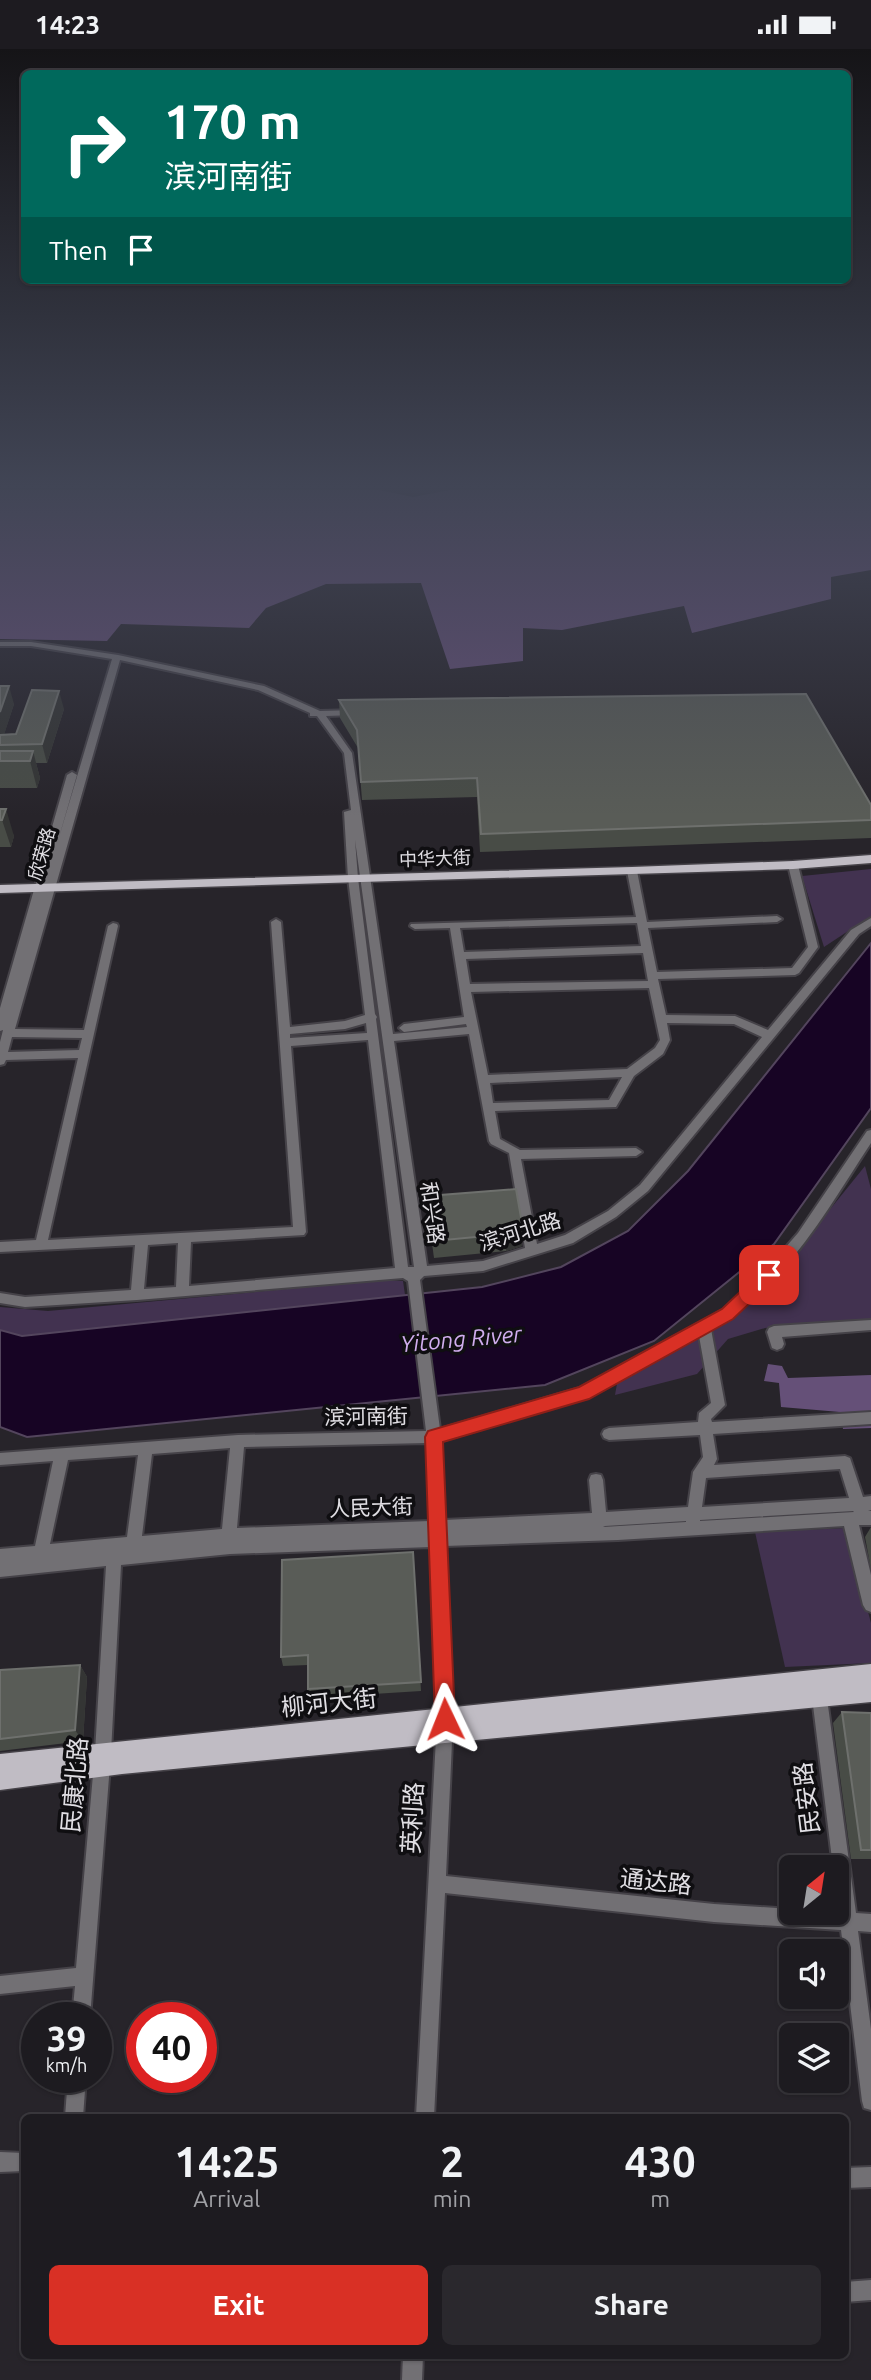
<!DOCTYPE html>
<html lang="en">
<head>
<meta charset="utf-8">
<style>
  body { margin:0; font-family:Ubuntu,"Noto Sans SC",sans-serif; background:#2a282d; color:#f1f3f6; height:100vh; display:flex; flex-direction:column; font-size:26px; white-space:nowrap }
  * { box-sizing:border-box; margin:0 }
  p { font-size:23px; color:#a0a1a5 }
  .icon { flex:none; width:38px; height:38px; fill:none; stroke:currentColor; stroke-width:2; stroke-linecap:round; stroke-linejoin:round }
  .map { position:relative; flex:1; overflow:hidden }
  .drawer { position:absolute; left:21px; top:2065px; width:828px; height:245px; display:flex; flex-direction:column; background:#1d1b20; border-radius:10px; box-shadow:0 2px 5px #0004,0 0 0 2px #3b393e }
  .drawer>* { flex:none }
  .hud { position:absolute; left:21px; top:21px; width:830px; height:214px; border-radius:10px; box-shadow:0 2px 5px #0004,0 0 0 2px #3b393e; background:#00695c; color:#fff; overflow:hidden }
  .needle { width:46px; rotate:30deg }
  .fabs { position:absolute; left:779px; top:1806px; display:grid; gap:14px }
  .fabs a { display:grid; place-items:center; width:70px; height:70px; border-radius:10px; background:#1d1b20; box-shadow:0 2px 5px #0004,0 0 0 2px #3b393e; font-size:35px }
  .speed { position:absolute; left:21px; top:1953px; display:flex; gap:14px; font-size:35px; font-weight:700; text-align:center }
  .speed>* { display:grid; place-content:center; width:91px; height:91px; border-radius:50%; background:#1d1b20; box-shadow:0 2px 5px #0004,0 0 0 2px #3b393e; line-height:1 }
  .speed small { font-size:18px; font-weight:400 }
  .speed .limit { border:10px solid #d22; background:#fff; color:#111 }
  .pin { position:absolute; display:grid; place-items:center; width:60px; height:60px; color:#fff; margin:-30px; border-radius:14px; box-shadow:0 4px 10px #0006 }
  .me { position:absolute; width:77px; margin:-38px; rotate:358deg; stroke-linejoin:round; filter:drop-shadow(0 0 5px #0008) }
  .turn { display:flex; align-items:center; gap:24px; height:147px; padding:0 28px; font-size:32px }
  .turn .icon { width:91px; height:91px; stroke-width:2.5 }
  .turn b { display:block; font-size:49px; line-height:60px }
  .then { display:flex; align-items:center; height:66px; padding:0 28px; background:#0003; gap:14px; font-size:26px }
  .eta { display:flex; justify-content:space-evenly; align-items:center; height:119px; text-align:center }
  .eta b { font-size:42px; font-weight:700; line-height:49px }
  .primary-button { display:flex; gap:14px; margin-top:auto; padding:14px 28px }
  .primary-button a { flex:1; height:80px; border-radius:10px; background:#d93025; color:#fff; font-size:28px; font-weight:700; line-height:80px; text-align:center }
  .primary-button a+a { background:#2a282d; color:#f1f3f6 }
  .status { display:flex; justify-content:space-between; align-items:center; height:49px; padding:0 35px; background:#1d1b20; direction:ltr }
  .status svg { height:19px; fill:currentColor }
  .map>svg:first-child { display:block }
  .green { fill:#423250 }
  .forest { fill:#655078 }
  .water { fill:#170424; stroke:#53455d; stroke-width:2 }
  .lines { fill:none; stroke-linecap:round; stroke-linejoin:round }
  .minor-casing { stroke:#454248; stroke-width:4 }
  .major-casing { stroke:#454248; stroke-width:3 }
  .minor { fill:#727074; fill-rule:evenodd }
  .major { fill:#c0bcc4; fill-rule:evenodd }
  .wall { fill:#484c46 }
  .shaded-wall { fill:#343534 }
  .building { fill:#595c57; stroke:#6e706d; stroke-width:2 }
  .route { fill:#d93025; stroke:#8d1f18; stroke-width:2 }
  .labels { text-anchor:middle; stroke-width:7; stroke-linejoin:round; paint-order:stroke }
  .far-street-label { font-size:18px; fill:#e0dee3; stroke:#0f0e11 }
  .street-label { font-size:21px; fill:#e0dee3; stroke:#0f0e11 }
  .water-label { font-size:23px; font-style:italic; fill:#d0adee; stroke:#0f0e11 }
  .near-street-label { font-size:24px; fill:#e0dee3; stroke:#0f0e11 }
</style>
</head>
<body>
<div class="status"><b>14:23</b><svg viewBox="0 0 49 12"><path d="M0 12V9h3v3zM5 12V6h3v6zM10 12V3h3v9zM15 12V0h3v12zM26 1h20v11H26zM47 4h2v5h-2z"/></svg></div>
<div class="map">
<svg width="871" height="2331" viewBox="0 0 871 2331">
  <rect width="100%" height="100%" fill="#27242a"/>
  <!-- green -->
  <g class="green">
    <path d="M871,820V867L824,898L802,827Z"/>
    <path d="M865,1117L871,1140V1270L765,1279L728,1290L697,1325L615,1346L618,1329L756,1252Z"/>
    <path d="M386,1231L403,1232L405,1246L21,1287L0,1281V1258L48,1262Z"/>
    <path d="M846,1479L871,1574V1614L785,1618L755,1483Z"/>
  </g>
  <!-- forest -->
  <g class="forest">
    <path d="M0,441H379L413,448L450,441H871V521L831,528V550L692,584L684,557L562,581L523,579V612L450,620L421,534L326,535L266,559L249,579L121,575L107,592L0,590Z"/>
    <path d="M768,1315L782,1317L788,1329L871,1326V1379L843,1380L840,1363L781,1358L779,1334L764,1332Z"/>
  </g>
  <!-- water -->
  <path class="water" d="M871,894V1059L774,1195L654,1292L545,1336L27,1388L0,1378V1281L22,1287L482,1238L561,1218L628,1182L688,1122Z"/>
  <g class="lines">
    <defs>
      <g id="minor">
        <path d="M0,593H31L118,606L264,637L320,662L357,661V665L354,666L326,667L352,704L393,985L467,978L466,975L404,983L399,979L404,975L464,968L450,879L415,880L410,877L411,875L636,868L627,822L632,819L637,822L647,873L777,867L782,870L777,873L648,879L657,923L792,919L808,898L788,816L793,813L798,816L818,898L799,924L795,926L658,930L666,966L735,967L768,981L851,881L871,869V877L859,885L648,1142L616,1168L573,1194L483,1222L424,1227L420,1231L440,1380L580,1339L723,1261L765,1222L798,1184L867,1082L871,1081V1094C827,1161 783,1241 711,1280L725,1356L711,1370L712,1373L871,1363V1375L713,1385L717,1410L714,1416L845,1407L850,1409L863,1448L871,1447V1461H868L871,1462V1476H859L871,1526V1563L866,1561L863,1556L844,1477L618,1491L445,1497L453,1670L446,1827L714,1855L791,1860V1864L839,1863L836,1818H833L812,1648L814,1642L820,1640L826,1642L856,1864L871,1865V1883L858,1882L871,1980V2061L864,2059L862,2052L841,1881L714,1873L445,1844L434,2068H416L437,1670L431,1498L230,1505L121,1516L111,1703L90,1969H72L75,1937L0,1945V1927L76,1919L95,1703L106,1517L0,1528V1500L35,1497L53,1412L0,1416V1404L238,1386L426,1382L408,1232L403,1229L137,1251L25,1258L0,1254V1244L25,1248L131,1241L135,1196L0,1203V1193L36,1191L78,1009L6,1011L4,1015L0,1016V993L3,981L0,982V959L67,726L72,723L77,726L57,795L112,610L31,597H0ZM120,611L258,641L310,664V667H317L344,704L351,761L344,763L348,829L365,966L345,972L290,978L281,873L276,870L271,873L293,1178L48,1191L118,877L117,875L113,874L108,877L84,981L15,980ZM355,791L414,1218H408L376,970L377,968L375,965L358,829ZM637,874L641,897L464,903L460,879ZM643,904L648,932L470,935L466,910ZM649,939L660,991L655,999L627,1020L488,1026L471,943ZM366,974L367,984L290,989V985L345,980ZM667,974L734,975L762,988L640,1136L608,1162L565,1186L537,1195L521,1110L636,1107L642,1103L636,1099L520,1101L500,1090L495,1062L616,1058L634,1027L663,1005L670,991ZM469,985L489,1092L491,1095L509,1104L525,1199L483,1212L427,1217L394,992ZM12,988L82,989L79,1001L8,1003ZM368,991L395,1219L189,1237L191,1193L304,1186L306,1183L291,997ZM622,1028L609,1051L493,1054L490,1034ZM178,1194L176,1238L144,1240L148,1196ZM699,1287L711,1354L699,1364L698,1373L609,1379L604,1381L602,1385L604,1389L609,1391L700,1386L703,1408L693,1423L688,1458L606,1463L603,1431L601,1426L596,1425L591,1426L589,1431L592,1464L444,1471L441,1392L588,1348ZM427,1394L430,1472L237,1479L244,1398ZM230,1399L222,1480L142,1487L152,1405ZM138,1406L127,1488L50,1495L68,1411ZM840,1420L849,1449L702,1458L706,1429ZM853,1462L854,1463L700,1472V1471ZM686,1472V1473L603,1478L605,1477Z"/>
        <path d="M871,1271V1281L782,1288L784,1295L782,1299L777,1301L772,1299L767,1283L769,1279L774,1277Z"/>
        <path d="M68,2028H86L83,2068H65Z"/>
        <path d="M0,2103L24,2104V2122L0,2123Z"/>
        <path d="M871,2118V2138L845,2139V2119Z"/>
        <path d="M871,2231V2251L845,2253V2233Z"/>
        <path d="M403,2306H423L422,2331H402Z"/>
      </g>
      <g id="major">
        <path d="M871,806V814L793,820L0,844V836L632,818L793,812Z"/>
        <path d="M871,1615V1653L122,1725L0,1741V1705Z"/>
      </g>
    </defs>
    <!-- minor casing -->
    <use href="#minor" class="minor-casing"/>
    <!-- major casing -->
    <use href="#major" class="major-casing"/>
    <!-- minor -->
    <use href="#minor" class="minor"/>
    <!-- major -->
    <use href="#major" class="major"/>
  </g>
  <!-- wall -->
  <g class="wall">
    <path d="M0,637L14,655L4,685H16L64,660L47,714H36L40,729L37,739H0Z"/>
    <path d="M339,651L871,756V789L480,803L477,748L362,751L358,699L340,669Z"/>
    <path d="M0,760L14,787L11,798H0Z"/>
    <path d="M516,1140L522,1197L506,1202L434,1209L428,1165V1147Z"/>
    <path d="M871,1478V1520L865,1488Z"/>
    <path d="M413,1503L421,1642L310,1649L308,1640V1616L283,1617L281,1608Z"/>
    <path d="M80,1616L87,1628L83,1692L0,1702V1621Z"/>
    <path d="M842,1663L871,1664V1810H851L833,1674Z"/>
  </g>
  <!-- shaded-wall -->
  <g class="shaded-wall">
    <path d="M9,637L14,655L2,692L0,686V663Z"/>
    <path d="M59,642L64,660L47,714L42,695Z"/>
    <path d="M33,702L40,729L37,739L30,712Z"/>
    <path d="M6,760L14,787L11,798L2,771Z"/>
    <path d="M523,1180L522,1197L506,1202L507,1185Z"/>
    <path d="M80,1616L87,1628L83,1692L75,1681Z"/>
  </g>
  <!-- building -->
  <g class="building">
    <path d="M0,637H9L0,663Z"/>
    <path d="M32,641L59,642L42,695L0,696V686L16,685Z"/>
    <path d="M806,645L871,756V771L481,785L477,729L361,733L357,681L339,651Z"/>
    <path d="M0,702H33L30,712H0Z"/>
    <path d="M0,760H6L2,771H0Z"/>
    <path d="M516,1140L523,1180L507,1185L434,1192L428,1147Z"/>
    <path d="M413,1503L421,1633L308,1640V1606L281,1608L282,1511Z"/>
    <path d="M80,1616L75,1681L0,1690V1621Z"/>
    <path d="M842,1663L871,1664V1801H861Z"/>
  </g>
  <!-- sky -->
  <linearGradient id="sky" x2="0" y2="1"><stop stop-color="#151417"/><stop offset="0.57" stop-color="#414555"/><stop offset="1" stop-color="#414555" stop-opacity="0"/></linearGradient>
  <rect width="871" height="767" fill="url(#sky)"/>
  <!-- route -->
  <path class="route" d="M769,1219L774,1221L777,1226L774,1231L733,1270L589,1350L443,1393L455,1670L452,1677L445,1680L438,1677L435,1670L425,1388L428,1382L579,1338L722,1260L763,1221Z"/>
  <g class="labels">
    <!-- far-street labels -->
    <g class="far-street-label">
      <text transform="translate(42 805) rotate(-74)" y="6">欣荣路</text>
      <text transform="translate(435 810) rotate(-2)" y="6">中华大街</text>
    </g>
    <!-- street labels -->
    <g class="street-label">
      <text transform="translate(432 1164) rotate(82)" y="7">和兴路</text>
      <text transform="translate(520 1183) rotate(-17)" y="7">滨河北路</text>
      <text transform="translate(366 1368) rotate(-1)" y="7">滨河南街</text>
      <text transform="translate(371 1459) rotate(-2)" y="7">人民大街</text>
    </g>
    <!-- water labels -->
    <g class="water-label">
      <text transform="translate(461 1290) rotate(-5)" y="8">Yitong River</text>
    </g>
    <!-- near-street labels -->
    <g class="near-street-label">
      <text transform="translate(329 1654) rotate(-6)" y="8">柳河大街</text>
      <text transform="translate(75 1736) rotate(-85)" y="8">民康北路</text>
      <text transform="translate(807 1749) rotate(-97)" y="8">民安路</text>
      <text transform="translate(413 1769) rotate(-87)" y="8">英利路</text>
      <text transform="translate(656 1833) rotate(6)" y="8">通达路</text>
    </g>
  </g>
</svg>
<div class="fabs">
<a><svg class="needle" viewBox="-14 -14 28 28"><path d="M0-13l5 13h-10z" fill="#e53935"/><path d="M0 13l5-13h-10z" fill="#a0a1a5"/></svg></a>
<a><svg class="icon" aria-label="sound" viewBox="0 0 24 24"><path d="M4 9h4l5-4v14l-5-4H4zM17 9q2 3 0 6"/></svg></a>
<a><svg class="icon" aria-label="layers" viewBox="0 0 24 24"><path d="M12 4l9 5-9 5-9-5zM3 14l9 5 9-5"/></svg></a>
</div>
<div class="speed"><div>39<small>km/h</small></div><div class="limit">40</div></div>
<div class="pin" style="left:769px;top:1226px;background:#d93025"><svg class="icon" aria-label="arrive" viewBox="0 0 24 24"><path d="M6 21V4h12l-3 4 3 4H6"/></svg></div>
<svg class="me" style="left:445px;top:1670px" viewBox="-20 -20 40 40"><path d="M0-17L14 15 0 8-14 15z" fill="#d93025" stroke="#fff" stroke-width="4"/></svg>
<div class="hud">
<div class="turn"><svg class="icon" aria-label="right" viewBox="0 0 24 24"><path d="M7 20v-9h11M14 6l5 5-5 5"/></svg><div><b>170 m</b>滨河南街</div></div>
<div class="then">Then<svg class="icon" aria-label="arrive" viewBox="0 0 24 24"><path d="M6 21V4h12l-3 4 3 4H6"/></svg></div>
</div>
<section class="drawer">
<div class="eta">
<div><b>14:25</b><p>Arrival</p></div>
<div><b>2</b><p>min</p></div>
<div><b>430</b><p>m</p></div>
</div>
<div class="primary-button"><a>Exit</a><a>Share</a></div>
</section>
</div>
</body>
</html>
